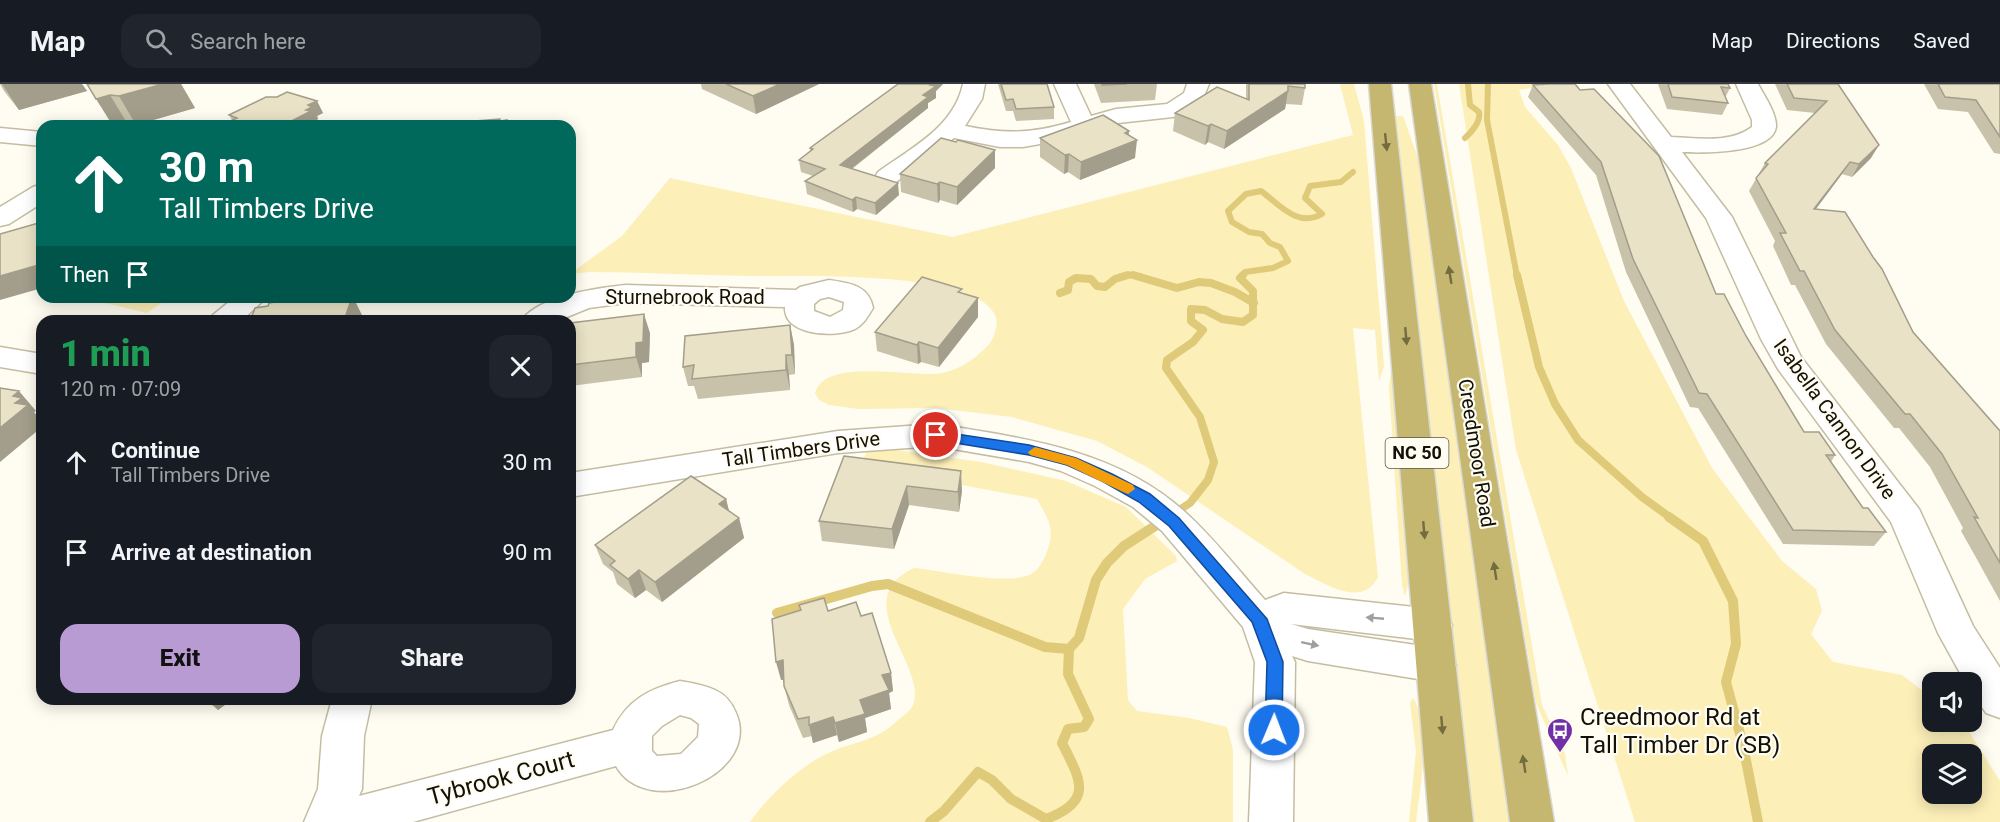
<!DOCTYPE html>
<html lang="en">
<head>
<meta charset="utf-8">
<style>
  body { margin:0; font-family:Roboto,sans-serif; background:#20242c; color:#f1f3f6; height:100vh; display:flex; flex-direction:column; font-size:22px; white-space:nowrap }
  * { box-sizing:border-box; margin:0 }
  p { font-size:20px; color:#9ea1a6 }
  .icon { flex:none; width:33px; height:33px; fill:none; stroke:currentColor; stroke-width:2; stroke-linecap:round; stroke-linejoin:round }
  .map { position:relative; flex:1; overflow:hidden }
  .sheet { position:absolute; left:36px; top:231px; width:540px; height:390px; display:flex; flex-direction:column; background:#171b24; border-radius:18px; box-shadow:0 3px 15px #0003 }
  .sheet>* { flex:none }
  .banner { position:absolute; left:36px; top:36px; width:540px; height:183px; border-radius:18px; box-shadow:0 3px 15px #0003; background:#00695c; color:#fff; overflow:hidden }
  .controls { position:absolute; left:1922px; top:588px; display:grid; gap:12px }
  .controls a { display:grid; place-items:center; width:60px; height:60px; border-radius:12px; background:#171b24; box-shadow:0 3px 15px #0003; font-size:30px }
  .pin { position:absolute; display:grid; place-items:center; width:51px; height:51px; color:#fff; margin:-26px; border:3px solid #fff; border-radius:50%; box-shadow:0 2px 6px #0007 }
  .me { position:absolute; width:66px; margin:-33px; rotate:1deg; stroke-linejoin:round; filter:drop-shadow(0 0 4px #0008) }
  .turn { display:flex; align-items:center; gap:21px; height:126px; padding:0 24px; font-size:27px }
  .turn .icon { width:78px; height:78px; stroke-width:2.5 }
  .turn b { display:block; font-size:42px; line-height:51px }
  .then { display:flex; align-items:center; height:57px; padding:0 24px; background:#0003; gap:12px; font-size:22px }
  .round { display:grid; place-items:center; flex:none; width:63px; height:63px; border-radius:18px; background:#20242c }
  .overview { display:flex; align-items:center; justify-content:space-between; height:102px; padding:0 24px }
  h1 { font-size:36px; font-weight:800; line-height:45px; color:#1e9e55 }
  .button { display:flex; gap:12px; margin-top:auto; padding:12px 24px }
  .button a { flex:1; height:69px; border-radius:18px; background:#b79bd2; color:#111; font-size:24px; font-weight:800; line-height:69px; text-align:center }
  .button a+a { background:#20242c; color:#f1f3f6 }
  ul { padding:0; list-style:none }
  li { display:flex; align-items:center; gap:18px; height:90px; padding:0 24px }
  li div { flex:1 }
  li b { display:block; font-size:22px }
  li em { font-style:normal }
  header { display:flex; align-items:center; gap:36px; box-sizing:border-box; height:84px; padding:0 30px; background:#171b24; border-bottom:2px solid #363941 }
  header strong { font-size:28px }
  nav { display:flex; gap:33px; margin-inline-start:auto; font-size:21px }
  .search { width:420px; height:54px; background:#20242c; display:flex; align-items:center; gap:15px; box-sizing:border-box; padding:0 21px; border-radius:18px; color:#9ea1a6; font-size:22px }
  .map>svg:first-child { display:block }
  .green { fill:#fcefb8; fill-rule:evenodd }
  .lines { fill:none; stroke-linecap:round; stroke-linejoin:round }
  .stream-far2 { stroke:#dfca79; stroke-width:6 }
  .stream-far1 { stroke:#dfca79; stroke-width:8 }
  .stream { stroke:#dfca79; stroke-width:10 }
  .street-casing { stroke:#c4bda2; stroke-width:3 }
  .primary-casing { stroke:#d9d9d7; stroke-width:3 }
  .street { fill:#fff; fill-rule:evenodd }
  .primary { fill:#c5b770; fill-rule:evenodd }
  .wall { fill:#c8c2aa }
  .shaded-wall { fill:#a39e8b }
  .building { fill:#e9e2c6; stroke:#a39e8b; stroke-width:1.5 }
  .oneway { fill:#746c41 }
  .oneway2 { fill:#a09f9c }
  .route { fill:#1a73e8; stroke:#114b97; stroke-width:1.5 }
  .slow { fill:#f59e0b }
  .labels { text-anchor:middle; stroke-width:4.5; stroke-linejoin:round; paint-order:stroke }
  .shield { fill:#fffcf1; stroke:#59574d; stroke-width:1.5 }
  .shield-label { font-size:18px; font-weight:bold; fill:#121007 }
  .street-label { font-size:20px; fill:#121007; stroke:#fffcf1 }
  .near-poi-label { font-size:24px; fill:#121007; stroke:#fffcf1; text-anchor:start }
  .near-street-label { font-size:24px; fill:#121007; stroke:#fffcf1 }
</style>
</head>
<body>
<header>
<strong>Map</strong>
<div class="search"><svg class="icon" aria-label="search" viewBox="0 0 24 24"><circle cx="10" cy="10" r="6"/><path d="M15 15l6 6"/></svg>Search here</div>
<nav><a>Map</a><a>Directions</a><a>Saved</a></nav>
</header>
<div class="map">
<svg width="2000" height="738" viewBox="0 0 2000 738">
  <rect width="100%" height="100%" fill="#fffcf1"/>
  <!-- green -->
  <g class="green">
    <path d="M1340,0H1354L1364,37L1384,282L1379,297L1375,246L1353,244L1378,494C1375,497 1372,503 1368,505C1349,516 1322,498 1305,490L1147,383L1097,357L1012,333L936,324L859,325L829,321L819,316L815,309C826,272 914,295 942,289C957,286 971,278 981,268C986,264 990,260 993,254C996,245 999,238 994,229C969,185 795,193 748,192C695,191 642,188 589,188L570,190L622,152L670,94L952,153L1353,51Z"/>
    <path d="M1434,0H1437L1542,621L1565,670L1568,692L1536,619Z"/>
    <path d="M1459,0H1555L1519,6L1525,23L1558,61L1571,84L1624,217L1712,384L1782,477L1816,505L1822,527L1811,550L1833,578L1902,591L1932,614V638H1963L2000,697V738H1635L1516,366ZM1932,670H1971V710H1932Z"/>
    <path d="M1396,32H1403L1421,82L1512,738H1473Z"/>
    <path d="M114,213H170L147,229L105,219Z"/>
    <path d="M1392,280L1409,497L1405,512L1402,501L1389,302Z"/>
    <path d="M897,366L981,378L1066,397L1126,423L1176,472L1177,477L1145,495L1123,525L1128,616L1137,627L1189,634L1227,643L1233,666V738H750C768,712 803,679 833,667C860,656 876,657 898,636C903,632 909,628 912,623C932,586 844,516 914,484C944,487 1002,501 1029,491C1037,488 1043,478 1046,470C1056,445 1049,437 1037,415L871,384L862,377L867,368Z"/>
    <path d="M1413,614C1432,643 1420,704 1416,738H1409L1416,667L1410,619Z"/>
  </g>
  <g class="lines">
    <!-- stream-far2 -->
    <g class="stream-far2">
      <path d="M1488,0L1487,36L1517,192"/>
      <path d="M1465,54C1472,48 1481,37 1479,28L1470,21L1468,0"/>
      <path d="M1121,192L1132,191L1140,192"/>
      <path d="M1241,192L1245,188L1273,184L1288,177L1280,163L1270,159L1262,150L1249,148L1232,138L1228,127L1246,110L1261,107C1279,120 1297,144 1322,130L1305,114L1310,102L1341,98L1353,88"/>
    </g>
    <!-- stream-far1 -->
    <g class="stream-far1">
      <path d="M1133,191L1177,204L1199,198L1211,199L1235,208L1254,219"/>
      <path d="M1517,191L1539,283L1555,320L1578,356L1642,413L1671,434"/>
      <path d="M1060,209L1068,206L1069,198L1076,194L1091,195L1097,202L1105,203L1115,195L1128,191"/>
      <path d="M1167,434L1190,419L1208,396L1214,378L1200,333L1166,284L1167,276L1193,258L1203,246L1191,237V225L1205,226L1222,235L1243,238L1253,231V207L1240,194L1243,191"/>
    </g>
    <!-- stream -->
    <g class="stream">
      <path d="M1669,433L1703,457L1733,517L1736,560L1726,598L1743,661L1758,738"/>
      <path d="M777,529L872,502L888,500L1045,563L1069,565"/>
      <path d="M930,738L944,727L978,688L992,696L1011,715L1046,735C1095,717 1080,695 1062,659L1068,645L1084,643L1089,635L1068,590L1069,565L1079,554L1096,496L1107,479L1124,462L1169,433"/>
    </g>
    <defs>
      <g id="street">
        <path d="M963,0H985L982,15L965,42C1006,50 1031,50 1071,38L1054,0H1076L1091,32L1116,25L1167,20L1184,9L1187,0H1209L1202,17L1181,31L1173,33L1118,39L1057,57L1023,63H1000L954,54L896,98L887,100L878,98L875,93L878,88C911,64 954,43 963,0Z"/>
        <path d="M1608,0H1630L1671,53C1698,54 1729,60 1752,43V36L1736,0H1758C1764,11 1777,30 1776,43C1772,70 1702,69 1682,68L1732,133L1801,273L1919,425L1973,542L2000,584V634L1986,629L1971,607V598H1965L1938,549L1891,438L1778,285L1761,255L1706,134Z"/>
        <path d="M0,44L42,48V62L0,58Z"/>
        <path d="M42,100V119L9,140L0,142V123L33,103Z"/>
        <path d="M829,196C849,199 869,201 873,224C868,232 864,240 855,245C836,254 783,252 785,223L626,219L589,224L557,237H521C538,212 597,204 626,201L796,206L800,203ZM829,213L844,218L843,226L830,233L814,227V220L820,215Z"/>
        <path d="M235,213H267L241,237H208L213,231Z"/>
        <path d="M0,263L42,270V290L0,283Z"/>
        <path d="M936,340C1024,354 1117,366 1185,428C1214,454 1239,487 1265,516L1284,509L1433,525L1446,530L1452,541L1446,552L1433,557L1291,540L1308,545L1436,564L1450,569L1456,581L1450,593L1436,598L1308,577L1292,572L1295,578L1293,738H1249L1255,578L1243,543L1162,447L1133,423L1095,402L1061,387L1029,378L936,362L838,369L570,413V389L838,347Z"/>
        <path d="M680,597C692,599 704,601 715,606C726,611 732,619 736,629C762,690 648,738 616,682L413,738H304L318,705L322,652L332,615H372L364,652L362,705L359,712L613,646C627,616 649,605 680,597ZM680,631L691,634L699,640L698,653L681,670L657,672L652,667V652L662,642Z"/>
      </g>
      <g id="primary">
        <path d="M1369,0H1391L1473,738H1429Z"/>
        <path d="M1409,0H1431L1554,738H1510Z"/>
      </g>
    </defs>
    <!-- street casing -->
    <use href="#street" class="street-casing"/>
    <!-- primary casing -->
    <use href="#primary" class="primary-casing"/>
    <!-- street -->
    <use href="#street" class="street"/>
    <!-- primary -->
    <use href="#primary" class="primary"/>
  </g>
  <!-- wall -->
  <g class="wall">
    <path d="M0,0H82L87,7L19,26L4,7Z"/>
    <path d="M87,0H181L195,24L136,41L127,39Z"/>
    <path d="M701,0H819L756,30L702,5Z"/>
    <path d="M898,0H943L936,7V14L928,19V24L852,85L899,111L876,131L857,125L853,128L807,110L805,97L813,92L801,88L799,76L810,67V64Z"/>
    <path d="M998,0H1047L1054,23V35L1016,37L1013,27H1006Z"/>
    <path d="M1094,0H1157L1155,16L1101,19Z"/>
    <path d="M1246,0H1305V4L1302,21L1286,20L1285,25L1224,65L1208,58L1205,61L1173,47L1175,29L1246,15Z"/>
    <path d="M1658,0H1728L1730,4L1725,14L1728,19L1722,31L1667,25Z"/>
    <path d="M1775,0H1838L1871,74L1852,93L1842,90L1816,125L1913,248L2000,347V517L1974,470L1961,447L1963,444L1930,383L1899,344H1894L1826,260L1795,201H1791L1773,162L1775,157L1749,107L1765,79L1815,29L1787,26Z"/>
    <path d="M1924,0H2000V70L1994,69L1968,28L1938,25Z"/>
    <path d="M1533,1L1716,210L1746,252L1804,348L1835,371L1831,378L1863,424L1886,448L1874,462L1783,460L1698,324L1690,323L1626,188L1596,91L1528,13Z"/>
    <path d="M317,17L323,29L317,32L318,35L315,37L317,40L313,42H228L226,39L232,36L229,31Z"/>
    <path d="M1129,51L1135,74L1080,96L1068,88L1064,90L1040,73V54Z"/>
    <path d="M995,84L957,121L940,116L938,119L901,108L900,90Z"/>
    <path d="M962,209L978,233L939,283L921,278L918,280L877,267L875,248Z"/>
    <path d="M570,239L650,249L649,278L642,279V293L570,302Z"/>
    <path d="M790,241L794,261L795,290L789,291L790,306L698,315L694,302H688L683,283Z"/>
    <path d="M844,372L962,407L959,428L909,421L894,465L822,457L819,437Z"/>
    <path d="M726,415L729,427L739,434L744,454L662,518L646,506L635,514L617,500L613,488L603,480L595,461Z"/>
    <path d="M799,521L861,532L891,589L893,607L889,609L891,625L865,634L867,648L839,658L837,651L813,659L812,652L803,654L789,621L784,602V596H781L800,526Z"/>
    <path d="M204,615H233L218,626Z"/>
  </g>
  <!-- shaded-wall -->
  <g class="shaded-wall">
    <path d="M2,0H82L87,7L19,26Z"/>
    <path d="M163,0H181L195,24L136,41L119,12Z"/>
    <path d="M780,0H819L756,30L753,12Z"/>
    <path d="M931,0H943L936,7V14L928,19V24L841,93L840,81Z"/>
    <path d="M1288,7L1285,25L1224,65L1227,47Z"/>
    <path d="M110,11L127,39L118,42H113L96,15Z"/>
    <path d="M317,17L323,29L317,32L318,35L315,37L317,40L313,42H282L308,21Z"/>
    <path d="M1211,40L1208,58L1205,61L1208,42Z"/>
    <path d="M1129,47L1128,59L1137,56L1135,74L1080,96L1081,78L1125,49Z"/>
    <path d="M1879,61L1871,74L1852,93L1859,80Z"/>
    <path d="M995,66V84L957,121V103Z"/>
    <path d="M1069,70L1068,88L1064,90L1065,71Z"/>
    <path d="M1850,78L1842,90L1806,138L1814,125Z"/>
    <path d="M940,98V116L938,119L937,100Z"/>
    <path d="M898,99L899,111L876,131L875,119Z"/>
    <path d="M856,113L857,125L853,128L852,116Z"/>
    <path d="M42,180V204L0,216V192Z"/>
    <path d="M338,213H353L362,231L361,237H344Z"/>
    <path d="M978,214V233L939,283L938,264Z"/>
    <path d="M644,230L650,249L649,278L642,279V293L636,273V259Z"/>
    <path d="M790,241L794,261L795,290L792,271Z"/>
    <path d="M919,258L921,278L918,280L917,261Z"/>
    <path d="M786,271L789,291L790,306L786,286Z"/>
    <path d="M19,307L36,327L34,328L42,338V343L0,378V344L13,312Z"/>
    <path d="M961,387L962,407L959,428L958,408Z"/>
    <path d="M907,402L909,421L894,465L892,445Z"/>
    <path d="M726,415L731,435L719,420Z"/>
    <path d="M739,434L744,454L662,518L655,498Z"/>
    <path d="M639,486L646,506L635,514L628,495Z"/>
    <path d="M570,527L574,536L570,538Z"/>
    <path d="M783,576L787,595L781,596L776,578Z"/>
    <path d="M891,589L893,607L889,609L891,625L865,634L867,648L839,658L835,639L860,616L882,591Z"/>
    <path d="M208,615H233L218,626Z"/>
    <path d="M833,633L837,651L813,659L809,641Z"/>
  </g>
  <!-- building -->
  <g class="building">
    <path d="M87,0H163L119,12L110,11L96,15Z"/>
    <path d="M726,0H780L753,12Z"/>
    <path d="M898,0H931L930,1L936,2L923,11L928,13L840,81L898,99L875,119L856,113L852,116L805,97L825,85L799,76L813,65L810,64Z"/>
    <path d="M1001,0H1047L1054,23L1016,25L1013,15L1006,16Z"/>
    <path d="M1102,0H1127L1102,1Z"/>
    <path d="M1249,0H1305V4L1288,2V7L1227,47L1211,40L1208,42L1175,29L1217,3L1249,16Z"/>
    <path d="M1549,0H1575L1580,6L1594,5L1659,72L1716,210H1724L1746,252L1804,348H1819L1835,371H1826L1863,424H1868L1886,448L1793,446L1707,310L1699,309L1633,175L1601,78L1533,1Z"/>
    <path d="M1668,0H1728L1730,4L1721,3L1728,19L1672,13Z"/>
    <path d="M1787,0H1838L1879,61L1859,80L1850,78L1814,125L1845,128L1873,173L1882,185L1913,248L2000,347V479L1974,433L1978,434L1942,370L1910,330H1905L1835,246L1804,187H1800L1780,149H1786L1756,94L1768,80L1765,79L1827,17L1794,14Z"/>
    <path d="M1938,0H2000V53L1976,16L1945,13Z"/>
    <path d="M287,8L317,17L308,21L312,23L306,26L311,27L282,42H236L226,39L237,34L229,31L266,13H277Z"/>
    <path d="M1103,31L1129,47L1125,49L1137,56L1081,78L1069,70L1065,71L1040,54Z"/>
    <path d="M500,35V37L507,36L506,39L519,38L518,42H453V41L461,40L462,38Z"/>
    <path d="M941,54L956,58L958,56L995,66L957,103L940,98L937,100L900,90Z"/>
    <path d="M42,138V180L0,192V150Z"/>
    <path d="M922,193L962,205L958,208L978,214L938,264L919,258L917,261L875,248Z"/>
    <path d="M291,213H338L337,214L352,213L344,237H250L255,224L268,222L269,219L281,217L282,214Z"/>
    <path d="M644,230L643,258L636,259V273L570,281V239Z"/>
    <path d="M790,241L792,271H786V286L692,295L694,281L683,283L685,252Z"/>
    <path d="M0,304L19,307L13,312L22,314L15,319L28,321L0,344Z"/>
    <path d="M844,372L961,387L958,408L907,402L892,445L819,437Z"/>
    <path d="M691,392L726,415L719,420L739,434L655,498L639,486L628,495L610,481L615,477L595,461Z"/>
    <path d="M824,514L828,527L856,518L861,532L872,529L891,589L882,591L889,606L860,616L865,630L835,639L833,633L809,641V633L798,635L784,602L783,576L776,578L772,535L801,526L799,521Z"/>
  </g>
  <!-- one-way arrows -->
  <defs><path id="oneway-solid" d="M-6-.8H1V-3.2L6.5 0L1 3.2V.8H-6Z" transform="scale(1.5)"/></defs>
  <g class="oneway">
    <use href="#oneway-solid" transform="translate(1386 58) rotate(84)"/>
    <use href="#oneway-solid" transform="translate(1450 191) rotate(-99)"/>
    <use href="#oneway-solid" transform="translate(1406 252) rotate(85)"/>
    <use href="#oneway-solid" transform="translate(1424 446) rotate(85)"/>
    <use href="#oneway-solid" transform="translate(1495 487) rotate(-99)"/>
    <use href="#oneway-solid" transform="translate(1442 641) rotate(85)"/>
    <use href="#oneway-solid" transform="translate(1524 680) rotate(-99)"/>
  </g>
  <g class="oneway2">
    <use href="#oneway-solid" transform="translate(1375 534) rotate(-175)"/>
    <use href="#oneway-solid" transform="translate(1310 560) rotate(12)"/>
  </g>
  <!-- route -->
  <path class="route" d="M936,347L1029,361L1076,374L1112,390L1150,410L1179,434L1267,535L1283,578L1282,646L1280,652L1274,654L1268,652L1265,646L1267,578L1252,538L1169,442L1139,418L1102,397L1067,381L1029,371L931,355L929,351Z"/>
  <!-- slow -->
  <path class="slow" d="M1035,363L1076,374L1133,401L1135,405L1128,410L1123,408L1067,381L1030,371L1028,368Z"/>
  <!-- icons -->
  <defs>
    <symbol id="bus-pin" viewBox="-11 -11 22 30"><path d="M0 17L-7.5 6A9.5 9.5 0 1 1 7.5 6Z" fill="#7130a5" stroke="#fffcf1"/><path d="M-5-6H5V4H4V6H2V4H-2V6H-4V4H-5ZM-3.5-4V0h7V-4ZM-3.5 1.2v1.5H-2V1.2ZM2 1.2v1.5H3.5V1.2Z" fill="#fff"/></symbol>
  </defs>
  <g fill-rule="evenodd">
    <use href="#bus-pin" x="1545" y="632" width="30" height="40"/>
  </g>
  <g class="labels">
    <!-- shield labels -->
    <rect class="shield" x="1385.5" y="354" width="63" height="30" rx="4.5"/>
    <g class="shield-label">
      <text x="1417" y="375">NC 50</text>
    </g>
    <!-- street labels -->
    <g class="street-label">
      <text x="685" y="220">Sturnebrook Road</text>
      <text transform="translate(1835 335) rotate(54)" y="7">Isabella Cannon Drive</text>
      <text transform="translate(801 365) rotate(-8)" y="7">Tall Timbers Drive</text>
      <text transform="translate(1477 369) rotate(81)" y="7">Creedmoor Road</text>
    </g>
    <!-- near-poi labels -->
    <g class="near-poi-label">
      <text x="1580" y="641">Creedmoor Rd at<tspan x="1580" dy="28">Tall Timber Dr (SB)</tspan></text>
    </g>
    <!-- near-street labels -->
    <g class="near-street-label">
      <text transform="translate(501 694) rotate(-15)" y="8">Tybrook Court</text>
    </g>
  </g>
</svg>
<div class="controls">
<a><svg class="icon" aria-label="sound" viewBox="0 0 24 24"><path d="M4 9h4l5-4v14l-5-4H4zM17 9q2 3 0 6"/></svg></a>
<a><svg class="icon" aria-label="layers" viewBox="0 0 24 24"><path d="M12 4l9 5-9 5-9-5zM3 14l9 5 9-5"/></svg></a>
</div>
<div class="pin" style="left:936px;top:351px;background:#d93025"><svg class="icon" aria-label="arrive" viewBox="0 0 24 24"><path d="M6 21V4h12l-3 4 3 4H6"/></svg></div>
<svg class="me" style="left:1274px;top:646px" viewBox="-20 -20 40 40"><circle r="17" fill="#1a73e8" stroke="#fff" stroke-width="3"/><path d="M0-11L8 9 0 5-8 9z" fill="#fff"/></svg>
<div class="banner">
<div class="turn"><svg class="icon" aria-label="ahead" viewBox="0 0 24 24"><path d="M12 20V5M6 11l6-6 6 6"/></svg><div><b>30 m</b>Tall Timbers Drive</div></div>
<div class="then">Then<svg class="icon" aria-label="arrive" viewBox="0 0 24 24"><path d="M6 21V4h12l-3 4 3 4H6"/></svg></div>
</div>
<section class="sheet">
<div class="overview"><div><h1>1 min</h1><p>120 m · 07:09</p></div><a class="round"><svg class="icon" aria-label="close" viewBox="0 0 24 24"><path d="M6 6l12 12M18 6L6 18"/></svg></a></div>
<ul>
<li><svg class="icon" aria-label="ahead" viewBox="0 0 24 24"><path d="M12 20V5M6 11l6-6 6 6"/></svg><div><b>Continue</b><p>Tall Timbers Drive</p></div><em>30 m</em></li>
<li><svg class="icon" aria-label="arrive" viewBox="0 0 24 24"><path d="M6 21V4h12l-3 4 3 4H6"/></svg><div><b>Arrive at destination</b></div><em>90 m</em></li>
</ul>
<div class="button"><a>Exit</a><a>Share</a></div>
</section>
</div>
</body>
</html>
